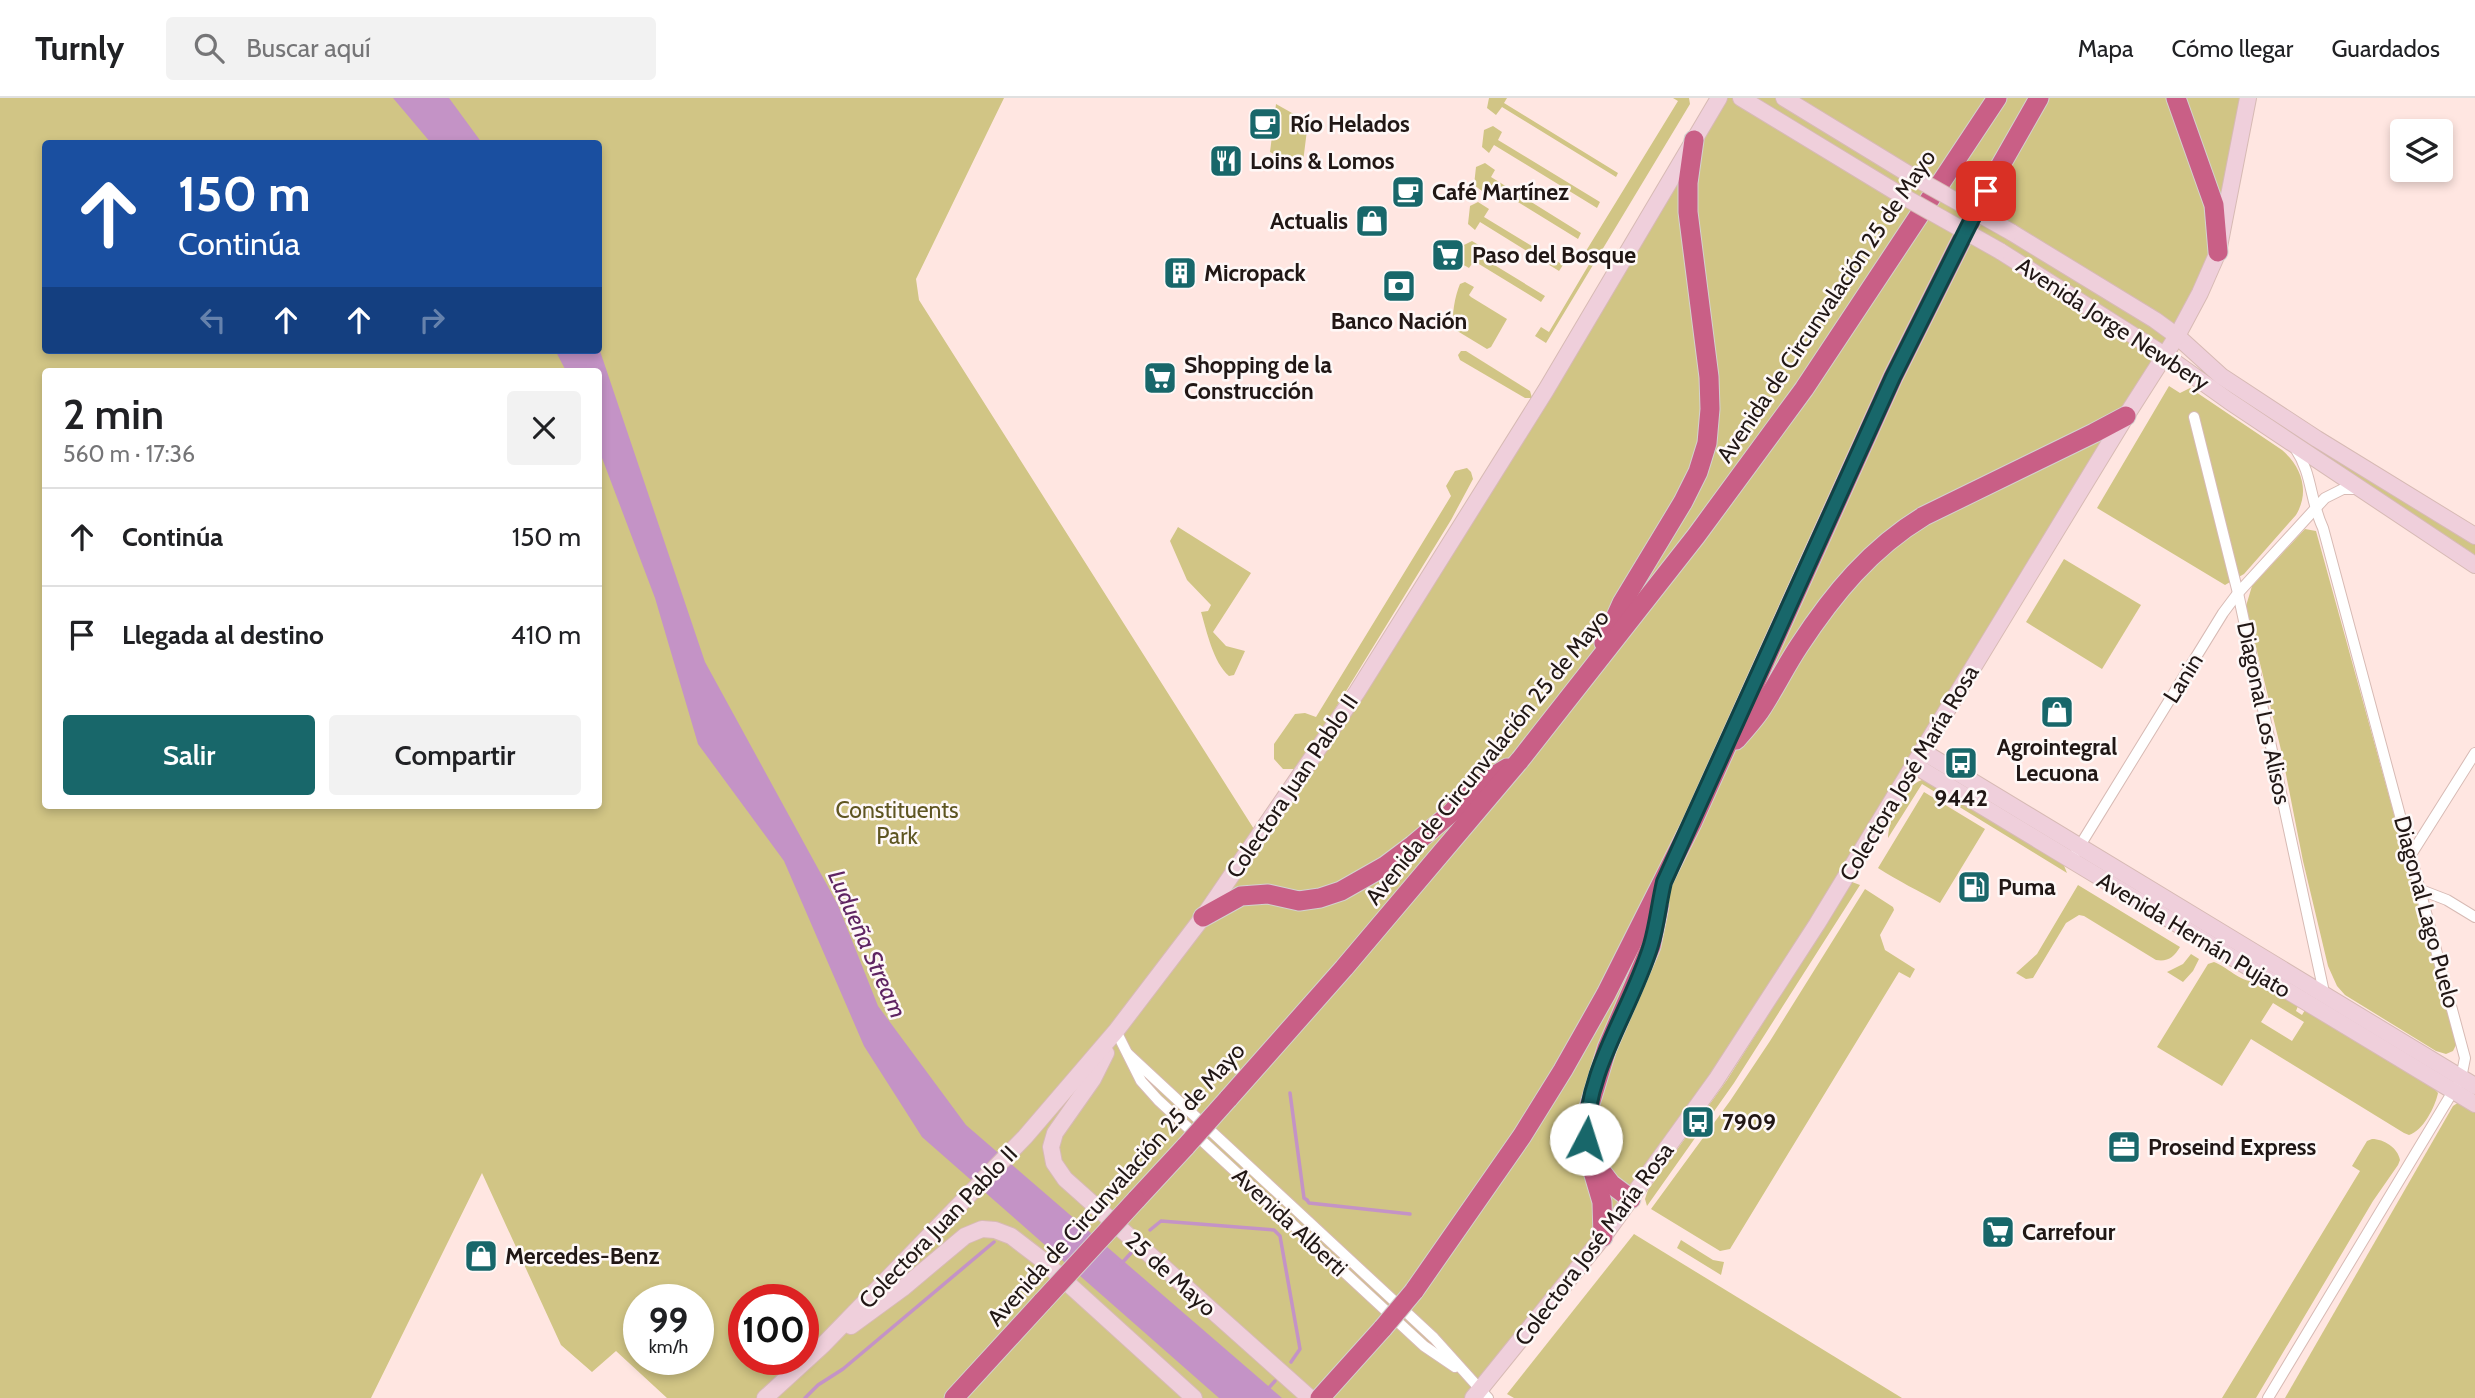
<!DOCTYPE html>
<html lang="es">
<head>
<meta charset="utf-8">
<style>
  body { margin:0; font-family:Cabin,sans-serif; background:#f2f2f2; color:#202124; height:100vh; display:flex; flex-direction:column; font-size:26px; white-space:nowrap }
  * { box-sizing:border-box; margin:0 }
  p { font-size:23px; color:#757577 }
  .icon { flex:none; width:38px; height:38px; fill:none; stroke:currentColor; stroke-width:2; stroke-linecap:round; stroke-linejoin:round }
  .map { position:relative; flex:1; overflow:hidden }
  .side { position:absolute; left:42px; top:270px; width:560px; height:441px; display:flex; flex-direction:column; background:#fff; border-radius:7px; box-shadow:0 4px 10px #0003 }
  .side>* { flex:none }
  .hud { position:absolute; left:42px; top:42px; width:560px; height:214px; border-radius:7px; box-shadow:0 4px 10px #0003; background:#1a4fa0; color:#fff; overflow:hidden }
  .tools { position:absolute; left:2390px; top:21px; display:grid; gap:14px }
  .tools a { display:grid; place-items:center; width:63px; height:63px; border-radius:7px; background:#fff; box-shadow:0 4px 10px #0003; font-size:35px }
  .speed { position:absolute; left:623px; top:1186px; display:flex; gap:14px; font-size:35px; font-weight:700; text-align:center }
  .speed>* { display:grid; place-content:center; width:91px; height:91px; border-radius:50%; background:#fff; box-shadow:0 4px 10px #0003; line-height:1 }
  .speed small { font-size:18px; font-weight:400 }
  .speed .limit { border:10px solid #d22; background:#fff; color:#111 }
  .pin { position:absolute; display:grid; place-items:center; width:60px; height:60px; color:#fff; margin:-30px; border-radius:14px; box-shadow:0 4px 10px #0006 }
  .me { position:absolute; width:77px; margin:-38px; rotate:5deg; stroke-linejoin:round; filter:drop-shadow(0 0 5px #0008) }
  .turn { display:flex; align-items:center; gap:24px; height:147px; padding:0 21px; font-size:32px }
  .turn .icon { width:91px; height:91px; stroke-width:2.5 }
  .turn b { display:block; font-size:49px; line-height:60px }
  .lanes { display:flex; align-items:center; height:66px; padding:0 21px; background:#0003; justify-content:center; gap:35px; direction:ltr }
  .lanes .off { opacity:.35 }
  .round { display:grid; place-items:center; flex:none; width:74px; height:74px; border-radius:7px; background:#f2f2f2 }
  .summary { display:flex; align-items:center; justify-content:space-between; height:119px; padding:0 21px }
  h1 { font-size:42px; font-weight:600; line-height:52px }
  .cta { display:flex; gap:14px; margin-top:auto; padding:14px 21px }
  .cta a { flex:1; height:80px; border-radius:7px; background:#18676a; color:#fff; font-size:28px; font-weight:600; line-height:80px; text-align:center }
  .cta a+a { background:#f2f2f2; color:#202124 }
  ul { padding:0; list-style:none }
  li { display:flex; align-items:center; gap:21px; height:98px; padding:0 21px; border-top:2px solid #e0e0e0 }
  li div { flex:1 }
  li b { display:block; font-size:26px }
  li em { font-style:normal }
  header { display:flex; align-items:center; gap:42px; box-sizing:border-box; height:98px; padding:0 35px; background:#fff; border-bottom:2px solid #e0e0e0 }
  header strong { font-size:33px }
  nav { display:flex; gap:38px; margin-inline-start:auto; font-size:24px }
  .search { width:490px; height:63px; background:#f2f2f2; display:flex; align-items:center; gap:18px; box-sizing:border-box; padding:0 24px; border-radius:7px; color:#757577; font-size:26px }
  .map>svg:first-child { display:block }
  .green { fill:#d1c585; fill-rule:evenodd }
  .water { fill:#c493c6 }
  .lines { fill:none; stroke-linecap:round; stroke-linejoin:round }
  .stream { stroke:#c493c6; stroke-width:3.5 }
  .street-casing { stroke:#d7bab4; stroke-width:12 }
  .secondary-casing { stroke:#d7bab4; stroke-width:18 }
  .highway-casing { stroke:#d3d1d0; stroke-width:21 }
  .street { stroke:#fff; stroke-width:10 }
  .secondary { stroke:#efcfdb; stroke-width:16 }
  .highway { stroke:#c95f86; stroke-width:19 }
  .secondary-bridge-casing { stroke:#d7bab4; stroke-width:18; stroke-linecap:butt }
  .highway-bridge-casing { stroke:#d3d1d0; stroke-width:21; stroke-linecap:butt }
  .secondary-bridge { stroke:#efcfdb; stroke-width:16 }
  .highway-bridge { stroke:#c95f86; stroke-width:19 }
  .route-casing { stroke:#104345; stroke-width:18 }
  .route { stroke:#18676a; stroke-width:12 }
  .labels { text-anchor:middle; stroke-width:5; stroke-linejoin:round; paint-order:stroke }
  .poi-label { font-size:23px; font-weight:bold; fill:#211715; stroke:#fef8f7; text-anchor:start }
  .street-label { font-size:23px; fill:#211715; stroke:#fef8f7 }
  .park-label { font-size:23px; fill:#5e5521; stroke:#fef8f7 }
  .water-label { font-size:24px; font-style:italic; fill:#5f2462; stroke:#fef8f7 }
</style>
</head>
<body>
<header>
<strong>Turnly</strong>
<div class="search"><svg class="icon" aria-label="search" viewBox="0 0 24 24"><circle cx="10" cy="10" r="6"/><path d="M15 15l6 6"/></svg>Buscar aquí</div>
<nav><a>Mapa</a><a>Cómo llegar</a><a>Guardados</a></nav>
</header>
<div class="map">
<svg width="2475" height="1300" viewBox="0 0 2475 1300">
  <rect width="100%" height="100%" fill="#ffe6e1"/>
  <!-- green -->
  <g class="green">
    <path d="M0,0H1004L916,181L919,202L1259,739L1719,0H2248L2200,195L1716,982L1481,1290L1488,1300H667L616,1253L592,1274L561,1247L482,1075L371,1300H0ZM46,46H598V252H46ZM46,273H598V707H46ZM639,1202H698V1262H639ZM744,1202H803V1262H744Z"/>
    <path d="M1489,0H1507L1504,5L1618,75L1616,79L1502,9L1496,17L1487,10Z"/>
    <path d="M1673,0H1689L1690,6L1546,245L1535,238L1541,229L1549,234L1594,158L1586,153L1678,3Z"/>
    <path d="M1276,6L1308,24L1302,72L1270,54Z"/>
    <path d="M1493,28L1502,34L1498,42L1600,104L1597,110L1494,47L1489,55L1482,49L1484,32Z"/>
    <path d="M1485,65L1495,72L1491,79L1581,135L1578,141L1487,85L1482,93L1474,87L1476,69Z"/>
    <path d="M1478,104L1489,111L1484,119L1563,167L1559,173L1480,124L1475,132L1468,126L1470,108Z"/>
    <path d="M1472,143L1482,149L1478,157L1545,198L1541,204L1474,163L1469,170L1462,166L1464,147Z"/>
    <path d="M1465,184L1474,189L1469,197L1471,199L1507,221L1491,249L1487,251L1454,231C1451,218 1455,198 1460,186Z"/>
    <path d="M1461,253H1466L1530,293L1532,300H1525L1460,262L1458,257Z"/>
    <path d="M2203,268L2475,446V457L2199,274Z"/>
    <path d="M2169,288L2180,295L2190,290L2282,352C2302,369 2310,394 2296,417L2244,476L2225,487L2097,410Z"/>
    <path d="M1467,370L1471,374L1473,381L1451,422L1300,668L1295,671H1283L1274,661V646L1295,616L1305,615L1316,619L1451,398L1446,388L1455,373Z"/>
    <path d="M1178,429L1251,475L1213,534L1226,548L1245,553L1234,577L1229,578C1213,564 1207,534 1201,514L1208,513L1211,507L1187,482L1170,443Z"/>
    <path d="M2305,431L2316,433L2457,945L2453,953L2446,956L2436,953L2345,897L2337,888L2328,868L2303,763L2282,656L2246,508L2252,488Z"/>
    <path d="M2064,461L2141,507L2102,571L2026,524Z"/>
    <path d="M1922,682L1927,683L2063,765L2067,775L1922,686L1888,740C1889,721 1902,689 1922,682Z"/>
    <path d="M1924,694L1985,731L1940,805C1919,793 1898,783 1878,770Z"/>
    <path d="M1852,784L1860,787L1734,985L1647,1108L1645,1101L1648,1092L1727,982Z"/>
    <path d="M2078,787L2180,849C2174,859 2168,864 2156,862L2084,818L2079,817L2066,825L2033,880L2026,881L2016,875L2037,856Z"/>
    <path d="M1865,791L1893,809L1894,812L1880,837L1885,852L1915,871L1910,880L1899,874L1730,1151L1720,1153L1651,1111L1730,1003L1770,943Z"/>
    <path d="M2191,856L2199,861L2193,873L2183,884L2167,874L2183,866Z"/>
    <path d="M2214,864C2228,869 2242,886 2257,883L2298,908L2296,913L2302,917L2305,912L2433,989L2438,995C2435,1009 2423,1033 2409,1037L2404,1035L2251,941L2222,988L2157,949L2208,866ZM2273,905L2304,924L2292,943L2261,924Z"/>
    <path d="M2459,1004L2475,1014V1300H2285L2453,1008Z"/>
    <path d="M2372,1041C2384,1041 2398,1050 2400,1062L2398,1067L2373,1103L2256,1300H2222L2360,1073L2352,1068L2367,1043Z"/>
    <path d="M1634,1136L1902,1300H1514L1507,1296Z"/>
    <path d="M1681,1142L1713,1162L1724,1164L1721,1177L1677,1150Z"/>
  </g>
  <!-- water -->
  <g class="water">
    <path d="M393,0H449L482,45H431Z"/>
    <path d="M599,250L705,564L838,807L878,908L966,1027L1282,1300H1219L922,1039L864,948L784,763L698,646L655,500L599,352L598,273H566L555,252Z"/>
  </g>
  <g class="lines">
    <!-- stream -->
    <g class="stream">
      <path d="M1290,995L1304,1100L1307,1102"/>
      <path d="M1307,1102L1309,1105L1410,1116"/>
      <path d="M1150,1132L1161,1123L1274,1132L1280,1138L1300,1251L1291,1264"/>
      <path d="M1121,1166L1131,1155"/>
      <path d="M1267,1292L1275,1283"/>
      <path d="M805,1300L818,1287L843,1271L994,1144"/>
    </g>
    <defs>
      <g id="street">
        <path d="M2194,319L2238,495L2325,899"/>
        <path d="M2076,754L2223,515L2238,495L2325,400L2343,391H2359"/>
        <path d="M2412,755L2475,655"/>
        <path d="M2421,792L2447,802L2475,819"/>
        <path d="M1116,933L1141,983L1158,1002L1424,1248L1455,1269"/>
        <path d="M1128,956L1434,1240L1488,1300"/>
        <path d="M2268,1300L2461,980L2465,960L2323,430C2309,400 2313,377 2295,350"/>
      </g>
      <g id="secondary">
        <path d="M1741,0L1899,96"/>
        <path d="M1784,0L1910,77"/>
        <path d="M2011,134L2155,222L2177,238L2221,278L2317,341L2475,438"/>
        <path d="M2000,153L2166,258L2229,303L2475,467"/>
        <path d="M1922,653L2475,988"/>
        <path d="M1914,667L2475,1006"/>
        <path d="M1106,955L1093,981L1055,1035L1051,1049L1054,1065L1065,1081L1310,1300"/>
        <path d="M851,1228L903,1190L965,1138L982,1131L995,1132L1011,1138L1041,1161L1194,1300"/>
        <path d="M765,1300L824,1246L1025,1039L1116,933L1203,819L1357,594L1546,292L1719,0"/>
        <path d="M1473,1300L1603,1139L1716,982L1817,826L2126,318L2177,238L2200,195L2218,154L2248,0"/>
      </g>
      <g id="highway">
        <path d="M2176,0L2214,107L2218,154"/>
        <path d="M1604,545L1622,505L1683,404L1698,374L1707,345L1710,311L1709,279L1688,114V85L1694,42"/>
        <path d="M1736,642C1744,633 1753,623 1760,613C1774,592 1785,569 1799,548C1833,496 1871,450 1924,418L2094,335L2126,318"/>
        <path d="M1203,819L1241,798L1268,796L1299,803L1320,800L1341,793L1385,768L1413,747L1451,715L1474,690L1507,670"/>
        <path d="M1228,1001L1344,870L1520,662L1696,438L1804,291L1997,0"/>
        <path d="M1595,1065L1611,1086L1631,1101"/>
        <path d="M1136,1102L1186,1048"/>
        <path d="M1603,1139L1602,1104L1587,1053L1586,1019L1607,950L1651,848L1659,808"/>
        <path d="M1414,1193L1522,1038L1563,972L1606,896L1692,725L1893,279L1986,93L2039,0"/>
        <path d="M954,1300L1043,1203"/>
        <path d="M1320,1300L1383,1230"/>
      </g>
    </defs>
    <!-- street casing -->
    <use href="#street" class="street-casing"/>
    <!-- secondary casing -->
    <use href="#secondary" class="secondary-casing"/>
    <!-- highway casing -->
    <use href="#highway" class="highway-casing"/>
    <!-- street -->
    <use href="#street" class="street"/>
    <!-- secondary -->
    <use href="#secondary" class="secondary"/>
    <!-- highway -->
    <use href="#highway" class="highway"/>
    <defs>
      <g id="secondary-bridge">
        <path d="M1910,77L2011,134"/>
        <path d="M1899,96L2000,153"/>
      </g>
      <g id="highway-bridge">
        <path d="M1186,1048L1228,1001"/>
        <path d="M1043,1203L1136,1102"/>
        <path d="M1383,1230L1414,1193"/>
      </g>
    </defs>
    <!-- secondary-bridge casing -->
    <use href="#secondary-bridge" class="secondary-bridge-casing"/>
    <!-- highway-bridge casing -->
    <use href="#highway-bridge" class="highway-bridge-casing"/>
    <!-- secondary-bridge -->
    <use href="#secondary-bridge" class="secondary-bridge"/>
    <!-- highway-bridge -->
    <use href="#highway-bridge" class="highway-bridge"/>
  </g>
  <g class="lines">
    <defs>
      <path id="route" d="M1586,1041C1586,971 1631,913 1651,847C1657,827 1659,805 1664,784L1893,279L1986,93"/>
    </defs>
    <!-- route casing -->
    <use href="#route" class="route-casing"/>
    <!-- route -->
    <use href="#route" class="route"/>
  </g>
  <!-- icons -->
  <defs>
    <symbol id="cafe-square" viewBox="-11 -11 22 22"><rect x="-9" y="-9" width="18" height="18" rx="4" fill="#18676a" stroke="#fef8f7"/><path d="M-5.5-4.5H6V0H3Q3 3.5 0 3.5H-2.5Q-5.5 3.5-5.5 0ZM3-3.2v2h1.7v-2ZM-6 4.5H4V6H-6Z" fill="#fff"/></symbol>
    <symbol id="restaurant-square" viewBox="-11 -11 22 22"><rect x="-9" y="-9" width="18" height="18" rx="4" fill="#18676a" stroke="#fef8f7"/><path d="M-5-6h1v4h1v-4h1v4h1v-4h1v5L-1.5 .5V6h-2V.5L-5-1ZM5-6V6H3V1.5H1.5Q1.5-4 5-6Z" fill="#fff"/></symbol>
    <symbol id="shop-square" viewBox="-11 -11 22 22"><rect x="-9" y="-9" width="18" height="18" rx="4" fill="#18676a" stroke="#fef8f7"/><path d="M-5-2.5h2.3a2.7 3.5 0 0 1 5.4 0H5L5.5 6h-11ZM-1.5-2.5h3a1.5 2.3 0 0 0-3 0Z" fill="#fff"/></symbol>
    <symbol id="supermarket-square" viewBox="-11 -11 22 22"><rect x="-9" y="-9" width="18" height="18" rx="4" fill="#18676a" stroke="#fef8f7"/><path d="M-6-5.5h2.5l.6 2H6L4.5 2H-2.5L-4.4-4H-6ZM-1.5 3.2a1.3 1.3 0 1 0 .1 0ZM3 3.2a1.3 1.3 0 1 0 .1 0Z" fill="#fff"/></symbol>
    <symbol id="building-square" viewBox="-11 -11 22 22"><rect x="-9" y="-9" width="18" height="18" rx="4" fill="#18676a" stroke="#fef8f7"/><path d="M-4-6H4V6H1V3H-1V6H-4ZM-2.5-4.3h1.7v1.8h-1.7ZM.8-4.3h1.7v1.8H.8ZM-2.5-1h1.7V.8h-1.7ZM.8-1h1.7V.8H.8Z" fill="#fff"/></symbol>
    <symbol id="bank-square" viewBox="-11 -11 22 22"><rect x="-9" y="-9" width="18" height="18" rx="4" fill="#18676a" stroke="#fef8f7"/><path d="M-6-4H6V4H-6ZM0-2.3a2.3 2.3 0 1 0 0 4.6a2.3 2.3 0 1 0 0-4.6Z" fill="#fff"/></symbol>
    <symbol id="bus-square" viewBox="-11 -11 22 22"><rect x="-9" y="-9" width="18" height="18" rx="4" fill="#18676a" stroke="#fef8f7"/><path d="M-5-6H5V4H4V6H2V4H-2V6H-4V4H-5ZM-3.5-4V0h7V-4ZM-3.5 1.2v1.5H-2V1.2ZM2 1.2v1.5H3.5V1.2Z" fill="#fff"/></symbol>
    <symbol id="fuel-square" viewBox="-11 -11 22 22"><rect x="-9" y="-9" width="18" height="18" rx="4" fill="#18676a" stroke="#fef8f7"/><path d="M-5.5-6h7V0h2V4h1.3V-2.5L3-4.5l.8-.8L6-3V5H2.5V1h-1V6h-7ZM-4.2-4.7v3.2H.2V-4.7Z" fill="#fff"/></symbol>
    <symbol id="office-square" viewBox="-11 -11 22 22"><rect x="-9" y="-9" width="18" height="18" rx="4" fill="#18676a" stroke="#fef8f7"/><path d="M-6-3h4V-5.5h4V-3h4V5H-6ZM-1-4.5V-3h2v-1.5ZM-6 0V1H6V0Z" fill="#fff"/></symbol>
  </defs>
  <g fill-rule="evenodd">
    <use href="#cafe-square" x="1246" y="7" width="38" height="38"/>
    <use href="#restaurant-square" x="1207" y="44" width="38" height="38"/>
    <use href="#cafe-square" x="1389" y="75" width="38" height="38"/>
    <use href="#shop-square" x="1353" y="104" width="38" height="38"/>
    <use href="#supermarket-square" x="1429" y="138" width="38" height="38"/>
    <use href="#building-square" x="1161" y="156" width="38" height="38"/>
    <use href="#bank-square" x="1380" y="169" width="38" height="38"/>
    <use href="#supermarket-square" x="1141" y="261" width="38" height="38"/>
    <use href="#shop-square" x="2038" y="595" width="38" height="38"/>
    <use href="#bus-square" x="1942" y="646" width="38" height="38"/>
    <use href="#fuel-square" x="1955" y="770" width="38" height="38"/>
    <use href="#bus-square" x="1679" y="1005" width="38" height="38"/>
    <use href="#office-square" x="2105" y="1030" width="38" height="38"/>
    <use href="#supermarket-square" x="1979" y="1115" width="38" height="38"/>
    <use href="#shop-square" x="462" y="1139" width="38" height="38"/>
  </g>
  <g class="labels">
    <!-- poi labels -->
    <g class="poi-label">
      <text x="1290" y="34">Río Helados</text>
      <text x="1250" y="71">Loins &amp; Lomos</text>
      <text x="1432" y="102">Café Martínez</text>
      <text x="1348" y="131" text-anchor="end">Actualis</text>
      <text x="1472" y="165">Paso del Bosque</text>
      <text x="1204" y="183">Micropack</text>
      <text x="1399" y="231" text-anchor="middle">Banco Nación</text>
      <text x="1184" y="275">Shopping de la<tspan x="1184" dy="26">Construcción</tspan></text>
      <text x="2057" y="657" text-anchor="middle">Agrointegral<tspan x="2057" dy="26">Lecuona</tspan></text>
      <text x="1961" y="708" text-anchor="middle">9442</text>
      <text x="1998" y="797">Puma</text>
      <text x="1722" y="1032">7909</text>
      <text x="2148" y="1057">Proseind Express</text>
      <text x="2022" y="1142">Carrefour</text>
      <text x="505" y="1166">Mercedes-Benz</text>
    </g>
    <!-- street labels -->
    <g class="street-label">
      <text transform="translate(1826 208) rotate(-56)" y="8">Avenida de Circunvalación 25 de Mayo</text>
      <text transform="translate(2113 226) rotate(33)" y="8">Avenida Jorge Newbery</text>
      <text transform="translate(2183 580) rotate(-58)" y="8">Lanin</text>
      <text transform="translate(2264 615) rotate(78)" y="8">Diagonal Los Alisos</text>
      <text transform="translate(1487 659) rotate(-51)" y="8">Avenida de Circunvalación 25 de Mayo</text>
      <text transform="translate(1909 675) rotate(-59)" y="8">Colectora José María Rosa</text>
      <text transform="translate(1292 688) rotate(-56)" y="8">Colectora Juan Pablo II</text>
      <text transform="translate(2427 814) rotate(75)" y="8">Diagonal Lago Puelo</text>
      <text transform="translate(2194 837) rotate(31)" y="8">Avenida Hernán Pujato</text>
      <text transform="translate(1116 1086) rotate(-48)" y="8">Avenida de Circunvalación 25 de Mayo</text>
      <text transform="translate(1290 1124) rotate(43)" y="8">Avenida Alberti</text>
      <text transform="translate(938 1129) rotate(-46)" y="8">Colectora Juan Pablo II</text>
      <text transform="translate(1594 1146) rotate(-53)" y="8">Colectora José María Rosa</text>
      <text transform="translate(1171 1176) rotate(42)" y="8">25 de Mayo</text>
    </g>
    <!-- park labels -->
    <g class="park-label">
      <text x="897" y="720">Constituents<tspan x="897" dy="26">Park</tspan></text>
    </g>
    <!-- water labels -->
    <g class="water-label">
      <text transform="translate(867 846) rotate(66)" y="8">Ludueña Stream</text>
    </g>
  </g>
</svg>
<div class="tools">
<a><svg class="icon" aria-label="layers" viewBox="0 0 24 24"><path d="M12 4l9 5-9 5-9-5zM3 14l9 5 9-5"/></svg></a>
</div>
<div class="speed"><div>99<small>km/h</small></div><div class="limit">100</div></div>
<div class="pin" style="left:1986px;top:93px;background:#d93025"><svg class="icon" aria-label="arrive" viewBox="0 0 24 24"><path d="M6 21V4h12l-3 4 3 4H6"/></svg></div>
<svg class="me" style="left:1586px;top:1041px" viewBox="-20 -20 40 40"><circle r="19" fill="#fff"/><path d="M0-13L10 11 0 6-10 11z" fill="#18676a"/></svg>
<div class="hud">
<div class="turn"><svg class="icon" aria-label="ahead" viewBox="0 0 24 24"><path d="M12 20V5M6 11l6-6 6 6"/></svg><div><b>150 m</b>Continúa</div></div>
<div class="lanes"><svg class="icon off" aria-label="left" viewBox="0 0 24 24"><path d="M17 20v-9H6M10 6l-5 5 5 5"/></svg><svg class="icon" aria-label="ahead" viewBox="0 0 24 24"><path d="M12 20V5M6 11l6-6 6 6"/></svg><svg class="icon" aria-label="ahead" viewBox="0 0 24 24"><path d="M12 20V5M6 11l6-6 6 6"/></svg><svg class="icon off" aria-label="right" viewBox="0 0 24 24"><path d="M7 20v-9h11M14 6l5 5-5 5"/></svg></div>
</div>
<section class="side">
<div class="summary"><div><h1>2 min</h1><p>560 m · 17:36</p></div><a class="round"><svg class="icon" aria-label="close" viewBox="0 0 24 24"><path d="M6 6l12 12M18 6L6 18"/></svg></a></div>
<ul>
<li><svg class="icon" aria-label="ahead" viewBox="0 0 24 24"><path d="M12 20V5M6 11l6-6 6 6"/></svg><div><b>Continúa</b></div><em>150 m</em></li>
<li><svg class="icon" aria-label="arrive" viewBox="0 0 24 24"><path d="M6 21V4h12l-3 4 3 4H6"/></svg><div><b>Llegada al destino</b></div><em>410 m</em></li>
</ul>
<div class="cta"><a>Salir</a><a>Compartir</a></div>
</section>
</div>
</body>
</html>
